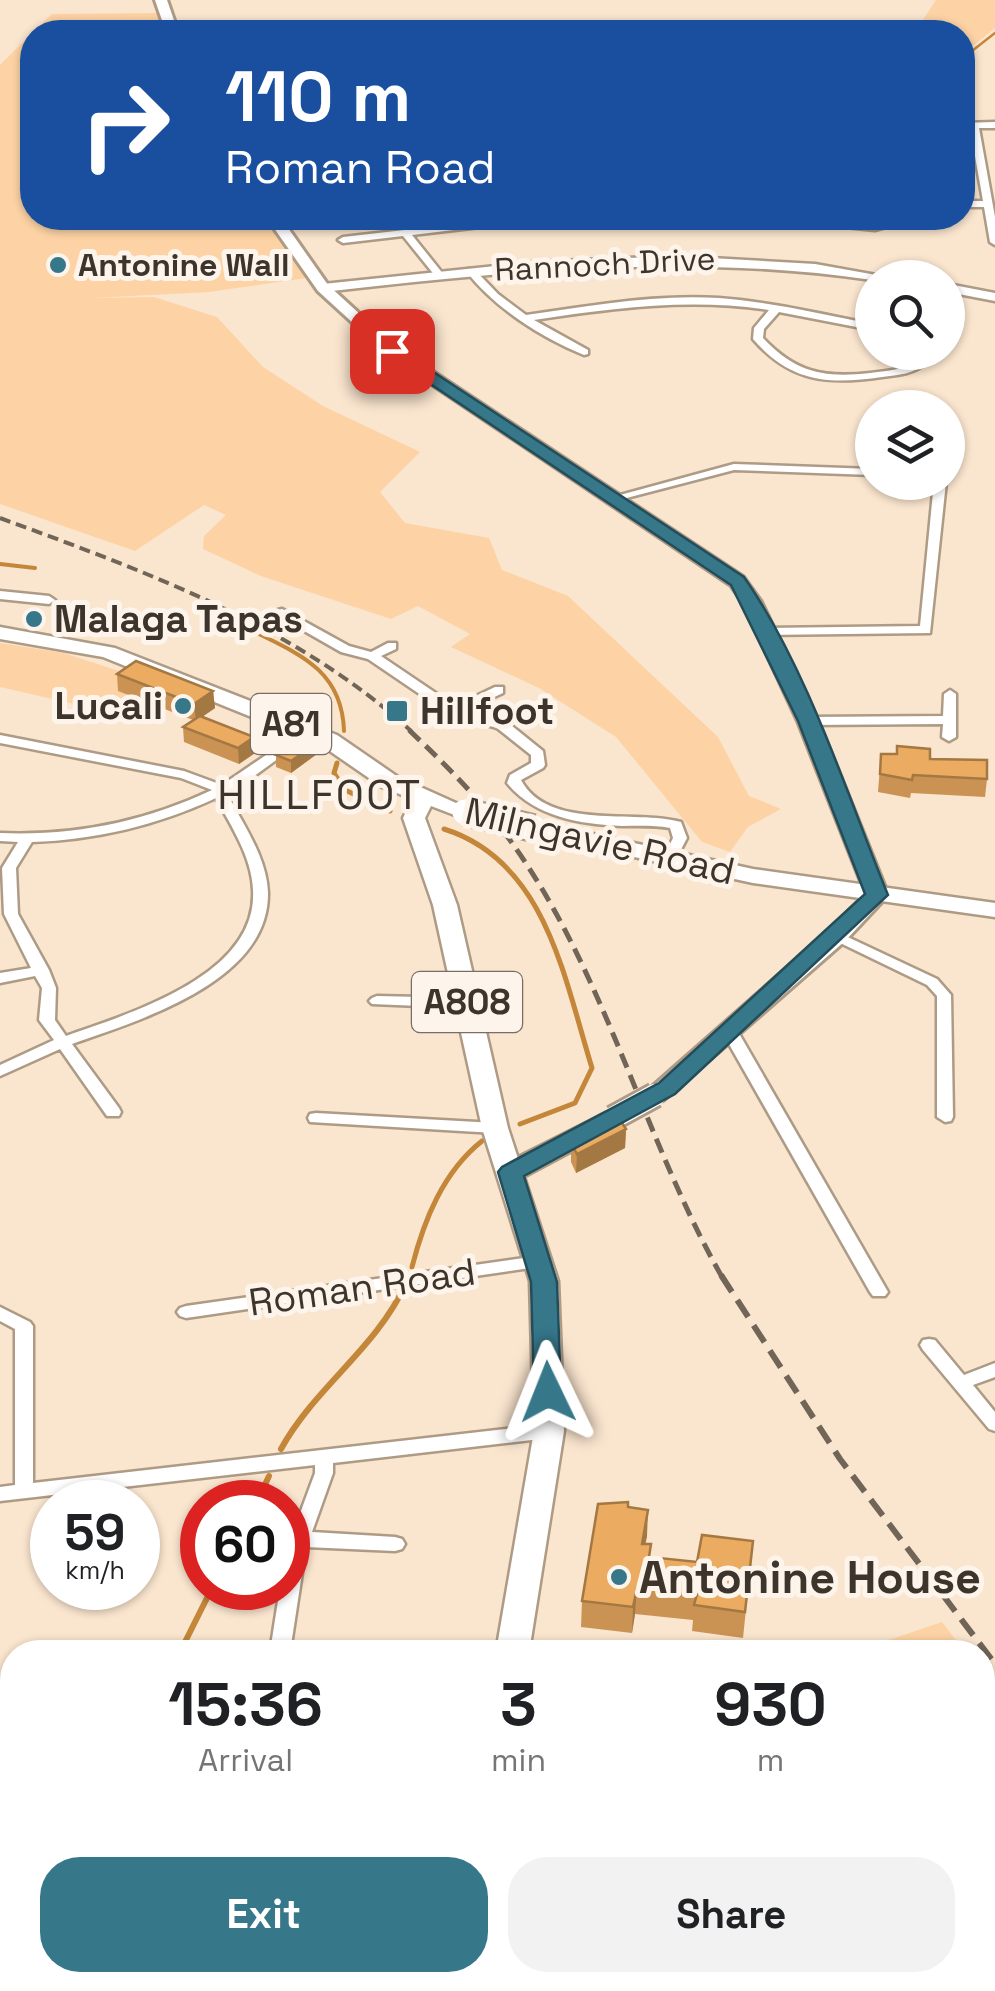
<!DOCTYPE html>
<html lang="en">
<head>
<meta charset="utf-8">
<style>
  body { margin:0; font-family:"Space Grotesk",sans-serif; background:#f2f2f2; color:#202124; height:100vh; display:flex; flex-direction:column; font-size:38px; white-space:nowrap }
  * { box-sizing:border-box; margin:0 }
  p { font-size:32px; color:#757577 }
  .icon { flex:none; width:55px; height:55px; fill:none; stroke:currentColor; stroke-width:2; stroke-linecap:round; stroke-linejoin:round }
  .map { position:relative; flex:1; overflow:hidden }
  .details { position:absolute; left:0px; top:1640px; width:995px; height:352px; display:flex; flex-direction:column; background:#fff; border-radius:40px 40px 0 0; box-shadow:0 2px 8px #0004 }
  .details>* { flex:none }
  .top-card { position:absolute; left:20px; top:20px; width:955px; height:210px; border-radius:40px; box-shadow:0 2px 8px #0004; background:#1a4fa0; color:#fff; overflow:hidden }
  .controls { position:absolute; left:855px; top:260px; display:grid; gap:20px }
  .controls a { display:grid; place-items:center; width:110px; height:110px; border-radius:50%; background:#fff; box-shadow:0 2px 8px #0004; font-size:50px }
  .speed { position:absolute; left:30px; top:1480px; display:flex; gap:20px; font-size:50px; font-weight:700; text-align:center }
  .speed>* { display:grid; place-content:center; width:130px; height:130px; border-radius:50%; background:#fff; box-shadow:0 2px 8px #0004; line-height:1 }
  .speed small { font-size:25px; font-weight:400 }
  .speed .limit { border:15px solid #d22; background:#fff; color:#111 }
  .pin { position:absolute; display:grid; place-items:center; width:85px; height:85px; color:#fff; margin:-42px; border-radius:20px; box-shadow:0 5px 15px #0006 }
  .me { position:absolute; width:110px; margin:-55px; rotate:358deg; stroke-linejoin:round; filter:drop-shadow(0 0 8px #0008) }
  .turn { display:flex; align-items:center; gap:35px; height:210px; padding:0 40px; font-size:45px }
  .turn .icon { width:130px; height:130px; stroke-width:2.5 }
  .turn b { display:block; font-size:70px; line-height:85px }
  .eta { display:flex; justify-content:space-evenly; align-items:center; height:170px; text-align:center }
  .eta b { font-size:60px; font-weight:700; line-height:70px }
  .primary-button { display:flex; gap:20px; margin-top:auto; padding:20px 40px }
  .primary-button a { flex:1; height:115px; border-radius:40px; background:#36778a; color:#fff; font-size:40px; font-weight:700; line-height:115px; text-align:center }
  .primary-button a+a { background:#f2f2f2; color:#202124 }
  .map>svg:first-child { display:block }
  .green { fill:#fdd3a5 }
  .lines { fill:none; stroke-linecap:round; stroke-linejoin:round }
  .stream-far3 { stroke:#c48639; stroke-width:2.5 }
  .stream-far2 { stroke:#c48639; stroke-width:4 }
  .stream-far1 { stroke:#c48639; stroke-width:5 }
  .stream { stroke:#c48639; stroke-width:6 }
  .minor-casing { stroke:#ae9b85; stroke-width:5 }
  .tertiary-casing { stroke:#ae9b85; stroke-width:5 }
  .secondary-casing { stroke:#ae9b85; stroke-width:6 }
  .primary-casing { stroke:#ae9b85; stroke-width:5 }
  .minor { fill:#fff; fill-rule:evenodd }
  .tertiary { fill:#fff; fill-rule:evenodd }
  .secondary { fill:#fff; fill-rule:evenodd }
  .primary { fill:#fff; fill-rule:evenodd }
  .rail-far2 { stroke:#716558; stroke-width:4; stroke-dasharray:11 6; stroke-linecap:butt }
  .rail-far1 { stroke:#716558; stroke-width:5; stroke-dasharray:15 8; stroke-linecap:butt }
  .rail { stroke:#716558; stroke-width:6; stroke-dasharray:20 10; stroke-linecap:butt }
  .secondary-bridge-casing { stroke:#ae9b85; stroke-width:28; stroke-linecap:butt }
  .primary-bridge-casing { stroke:#ae9b85; stroke-width:30; stroke-linecap:butt }
  .secondary-bridge { stroke:#fff; stroke-width:22 }
  .primary-bridge { stroke:#fff; stroke-width:25 }
  .wall { fill:#ca9353 }
  .shaded-wall { fill:#a47843 }
  .building { fill:#ebab60; stroke:#a47843; stroke-width:2.5 }
  .route { fill:#36778a; stroke:#234d5a; stroke-width:2.5 }
  .poi-dot { fill:#36778a; stroke:#fdf4eb; stroke-width:4 }
  .labels { text-anchor:middle; stroke-width:10; stroke-linejoin:round; paint-order:stroke }
  .far-street-label { font-size:32px; fill:#3d352c; stroke:#fdf4eb }
  .far-poi-label { font-size:32px; font-weight:bold; fill:#3d352c; stroke:#fdf4eb; text-anchor:start }
  .shield { fill:#fdf4eb; stroke:#776e65; stroke-width:2.5 }
  .shield-label { font-size:35px; font-weight:bold; fill:#3d352c }
  .poi-label { font-size:38px; font-weight:bold; fill:#3d352c; stroke:#fdf4eb; text-anchor:start }
  .street-label { font-size:38px; fill:#3d352c; stroke:#fdf4eb }
  .quarter-label { font-size:42px; letter-spacing:2.5px; fill:#3d352c; stroke:#fdf4eb }
  .near-poi-label { font-size:45px; font-weight:bold; fill:#3d352c; stroke:#fdf4eb; text-anchor:start }
</style>
</head>
<body>
<div class="map">
<svg width="995" height="1991" viewBox="0 0 995 1991">
  <rect width="100%" height="100%" fill="#fae5ce"/>
  <!-- green -->
  <g class="green">
    <path d="M936,0H995V28L963,54L962,32H915Z"/>
    <path d="M158,13L166,32H33L52,14Z"/>
    <path d="M32,33V218H266L306,278L209,292L92,298L154,297L217,317L263,367L323,406L420,452L380,492L405,523L489,538L502,570L568,596L718,737L749,796L781,809L748,827L730,852L702,842L616,737L539,688L451,647L470,634L418,606L391,619L261,576L203,549L204,536L226,515L204,505L135,551L0,504V65Z"/>
    <path d="M0,643L64,653L128,674L127,696L159,712L153,722L0,687Z"/>
    <path d="M942,1622L965,1652H853Z"/>
    <path d="M982,1675L995,1691V1830L983,1836Z"/>
  </g>
  <g class="lines">
    <!-- stream-far3 -->
    <path class="stream-far3" d="M963,58L995,33"/>
    <!-- stream-far2 -->
    <g class="stream-far2">
      <path d="M0,564L35,568"/>
      <path d="M243,626C293,652 342,666 344,731"/>
    </g>
    <!-- stream-far1 -->
    <g class="stream-far1">
      <path d="M337,763L334,773L345,790L390,811"/>
      <path d="M444,829C546,861 564,978 592,1068L575,1103L520,1124"/>
      <path d="M412,1267C424,1220 443,1172 482,1141"/>
    </g>
    <!-- stream -->
    <g class="stream">
      <path d="M281,1449C315,1387 377,1348 406,1283"/>
      <path d="M257,1502L269,1476"/>
      <path d="M180,1652L212,1588"/>
      <path d="M112,1991L117,1980"/>
    </g>
    <defs>
      <g id="minor">
        <path d="M995,122V128H979L995,217V245L990,242L984,207H962V201H983L970,128L962,129V123Z"/>
        <path d="M511,218H535L530,221L412,235L444,275L439,278L436,277L403,236L343,243L338,240L343,237Z"/>
        <path d="M780,218C810,216 840,222 870,224C886,224 901,217 918,218L875,230L785,221Z"/>
        <path d="M468,269H474L498,294L526,315C590,306 655,294 719,298C771,302 822,314 872,324V330L779,312L764,329L763,338C796,373 824,378 870,373C886,371 902,370 916,362L913,352H923L926,363C914,374 898,375 882,377C828,385 790,382 753,339L754,328L769,310C690,298 613,308 534,320L588,350V354L584,355C540,337 495,308 466,271Z"/>
        <path d="M734,464L872,469V475L734,470L615,501L609,498Z"/>
        <path d="M934,482H946L930,633L762,635L760,632L766,628L920,626Z"/>
        <path d="M0,591L49,596L55,600L49,604L0,599Z"/>
        <path d="M282,609L349,646L371,652L388,643H396V649L381,656L455,706L495,687H503V693L466,710L507,722L543,751L545,765L543,768L521,780C548,831 635,809 681,822L687,838L675,861L670,862L663,858L673,838L670,828C654,825 638,826 622,826C580,824 535,817 507,783L510,775L531,763V755L497,728L449,714L368,659L341,652L278,616V610Z"/>
        <path d="M950,690L956,694V737L949,741L942,737L943,724L808,725L802,721L808,717L943,716L944,694Z"/>
        <path d="M307,727L314,731L312,734L257,774L227,793C242,823 267,857 268,893C269,982 140,1020 72,1044L119,1108L121,1112L119,1116H107L60,1049L0,1076V1065L54,1040L39,1020L42,988L35,976L0,983V973L31,968L4,914L2,868L18,842L0,841V833C75,836 144,822 212,790L181,778L0,743V735L184,771L222,785ZM216,798C231,826 252,857 253,890C258,976 130,1013 66,1036L55,1020L56,988L49,970L18,914L16,868L32,842C96,840 158,825 216,798Z"/>
        <path d="M837,932L937,979L951,995L953,1117L951,1121L945,1122L937,1117V996L927,985L832,939L830,936Z"/>
        <path d="M377,996L467,998L475,1003L467,1008L372,1004L369,1001L372,998Z"/>
        <path d="M729,1025L737,1030L888,1292L885,1296H873L870,1292L721,1030Z"/>
        <path d="M316,1113L495,1123L503,1128L495,1133L310,1122L308,1118L310,1114Z"/>
        <path d="M538,1256L544,1258L546,1262L544,1266L186,1318L180,1316L177,1312L180,1308L186,1306Z"/>
        <path d="M0,1307L30,1322L33,1326V1483L549,1424L555,1426L558,1431L555,1436L549,1438L333,1463V1473L312,1532L395,1537L402,1539L405,1544L402,1549L395,1551L306,1547L290,1652H270L280,1588H288V1546L315,1473V1465L0,1501V1487L15,1485V1329L0,1321Z"/>
        <path d="M929,1339L935,1340L964,1375L995,1363V1377L973,1385L995,1412V1431L989,1429L923,1350L920,1345L923,1340Z"/>
        <path d="M272,1980H294L293,1991H271Z"/>
        <path d="M353,1980H377L382,1991H358Z"/>
      </g>
      <g id="tertiary">
        <path d="M675,256L815,264L893,278L872,280C688,253 507,271 323,292L317,288L323,284L535,262Z"/>
        <path d="M948,284L995,293V301L948,292Z"/>
      </g>
      <g id="secondary">
        <path d="M155,0H167L178,32H166Z"/>
        <path d="M267,218H281L328,285L397,348L743,577L761,602L818,721L888,895L845,941L663,1100L655,1103L643,1095L829,931L866,894L798,721L743,602L731,585L387,354L318,291Z"/>
        <path d="M613,1110L621,1112L625,1118L621,1124L520,1178H502L499,1172L502,1166Z"/>
      </g>
      <g id="primary">
        <path d="M0,627L115,648L337,735L398,777L476,812L465,819L431,806L425,818L457,905L508,1128L558,1281L564,1431L529,1652H496L534,1431L530,1281L482,1128L433,905L403,818L412,799L382,787L321,745L103,657L0,639Z"/>
        <path d="M533,821L753,869L995,903V917L753,883L525,833L522,828L525,823Z"/>
        <path d="M448,1980H486L485,1991H447Z"/>
      </g>
    </defs>
    <!-- minor casing -->
    <use href="#minor" class="minor-casing"/>
    <!-- tertiary casing -->
    <use href="#tertiary" class="tertiary-casing"/>
    <!-- secondary casing -->
    <use href="#secondary" class="secondary-casing"/>
    <!-- primary casing -->
    <use href="#primary" class="primary-casing"/>
    <!-- minor -->
    <use href="#minor" class="minor"/>
    <!-- tertiary -->
    <use href="#tertiary" class="tertiary"/>
    <!-- secondary -->
    <use href="#secondary" class="secondary"/>
    <!-- primary -->
    <use href="#primary" class="primary"/>
    <!-- rail-far2 -->
    <path class="rail-far2" d="M0,518C144,571 297,626 412,732"/>
    <!-- rail-far1 -->
    <path class="rail-far1" d="M409,730C446,765 482,801 512,843C606,974 643,1138 722,1277"/>
    <!-- rail -->
    <path class="rail" d="M721,1275L840,1459L995,1664"/>
    <defs>
      <path id="secondary-bridge" d="M613,1118L655,1095"/>
      <path id="primary-bridge" d="M465,812L533,828"/>
    </defs>
    <!-- secondary-bridge casing -->
    <use href="#secondary-bridge" class="secondary-bridge-casing"/>
    <!-- primary-bridge casing -->
    <use href="#primary-bridge" class="primary-bridge-casing"/>
    <!-- secondary-bridge -->
    <use href="#secondary-bridge" class="secondary-bridge"/>
    <!-- primary-bridge -->
    <use href="#primary-bridge" class="primary-bridge"/>
  </g>
  <!-- wall -->
  <g class="wall">
    <path d="M117,674L213,691L215,708L202,717L254,737L255,753L239,764L184,742L183,727L193,720L118,691Z"/>
    <path d="M321,740V751L291,773L276,767V755Z"/>
    <path d="M881,754L930,759L987,779L985,797L911,793L910,798L878,792Z"/>
    <path d="M626,1129L625,1148L576,1173L571,1162V1143Z"/>
    <path d="M628,1507L647,1536L645,1544L650,1557L697,1562L753,1541L743,1638L692,1631L693,1620L635,1614L632,1633L581,1627L582,1601Z"/>
  </g>
  <!-- shaded-wall -->
  <g class="shaded-wall">
    <path d="M213,691L215,708L196,721L194,704Z"/>
    <path d="M254,737L255,753L239,764L238,748Z"/>
    <path d="M321,740V751L291,773V761Z"/>
    <path d="M626,1129L625,1148L576,1173L577,1154Z"/>
    <path d="M648,1510L647,1536L640,1571L642,1544Z"/>
    <path d="M637,1588L635,1614L632,1633L633,1607Z"/>
  </g>
  <!-- building -->
  <g class="building">
    <path d="M136,661L213,691L194,704L117,674Z"/>
    <path d="M200,716L254,737L238,748L183,727Z"/>
    <path d="M306,734L321,740L291,761L276,755Z"/>
    <path d="M897,746L930,749V759L987,760V779L913,775L912,780L880,774L881,754H897Z"/>
    <path d="M619,1118L626,1129L577,1154L571,1143Z"/>
    <path d="M628,1502V1507L648,1510L642,1544H651L649,1557L697,1562L702,1535L753,1541L745,1612L694,1605L697,1594L637,1588L633,1607L582,1601L598,1504Z"/>
  </g>
  <!-- route -->
  <path class="route" d="M387,348H397L744,577C806,665 847,794 888,895L675,1094L524,1176L557,1282L561,1392L548,1402L534,1392L531,1282L498,1172L502,1167L659,1083L865,894L798,721L731,585L387,355Z"/>
  <!-- markers -->
  <g class="poi-dot">
    <circle cx="58" cy="265" r="10"/>
    <circle cx="34" cy="619" r="10"/>
    <circle cx="183" cy="706" r="10"/>
    <rect x="385" y="699" width="24" height="24" rx="5"/>
    <circle cx="619" cy="1577" r="10"/>
  </g>
  <g class="labels">
    <!-- far-street labels -->
    <g class="far-street-label">
      <text transform="translate(605 264) rotate(-3)" y="11">Rannoch Drive</text>
    </g>
    <!-- far-poi labels -->
    <g class="far-poi-label">
      <text x="78" y="276">Antonine Wall</text>
    </g>
    <!-- shield labels -->
    <g class="shield">
      <rect x="251" y="694" width="80" height="60" rx="8"/>
      <rect x="412" y="972" width="110" height="60" rx="8"/>
    </g>
    <g class="shield-label">
      <text x="291" y="736">A81</text>
      <text x="467" y="1014">A808</text>
    </g>
    <!-- poi labels -->
    <g class="poi-label">
      <text x="54" y="632">Malaga Tapas</text>
      <text x="163" y="719" text-anchor="end">Lucali</text>
      <text x="420" y="724">Hillfoot</text>
    </g>
    <!-- street labels -->
    <g class="street-label">
      <text transform="translate(600 841) rotate(13)" y="13">Milngavie Road</text>
      <text transform="translate(362 1287) rotate(-8)" y="13">Roman Road</text>
    </g>
    <!-- quarter labels -->
    <g class="quarter-label">
      <text x="320" y="809">HILLFOOT</text>
    </g>
    <!-- near-poi labels -->
    <g class="near-poi-label">
      <text x="639" y="1593">Antonine House</text>
    </g>
  </g>
</svg>
<div class="controls">
<a><svg class="icon" aria-label="search" viewBox="0 0 24 24"><circle cx="10" cy="10" r="6"/><path d="M15 15l6 6"/></svg></a>
<a><svg class="icon" aria-label="layers" viewBox="0 0 24 24"><path d="M12 4l9 5-9 5-9-5zM3 14l9 5 9-5"/></svg></a>
</div>
<div class="speed"><div>59<small>km/h</small></div><div class="limit">60</div></div>
<div class="pin" style="left:392px;top:351px;background:#d93025"><svg class="icon" aria-label="arrive" viewBox="0 0 24 24"><path d="M6 21V4h12l-3 4 3 4H6"/></svg></div>
<svg class="me" style="left:548px;top:1392px" viewBox="-20 -20 40 40"><path d="M0-17L14 15 0 8-14 15z" fill="#36778a" stroke="#fff" stroke-width="4"/></svg>
<div class="top-card">
<div class="turn"><svg class="icon" aria-label="right" viewBox="0 0 24 24"><path d="M7 20v-9h11M14 6l5 5-5 5"/></svg><div><b>110 m</b>Roman Road</div></div>
</div>
<section class="details">
<div class="eta">
<div><b>15:36</b><p>Arrival</p></div>
<div><b>3</b><p>min</p></div>
<div><b>930</b><p>m</p></div>
</div>
<div class="primary-button"><a>Exit</a><a>Share</a></div>
</section>
</div>
</body>
</html>
